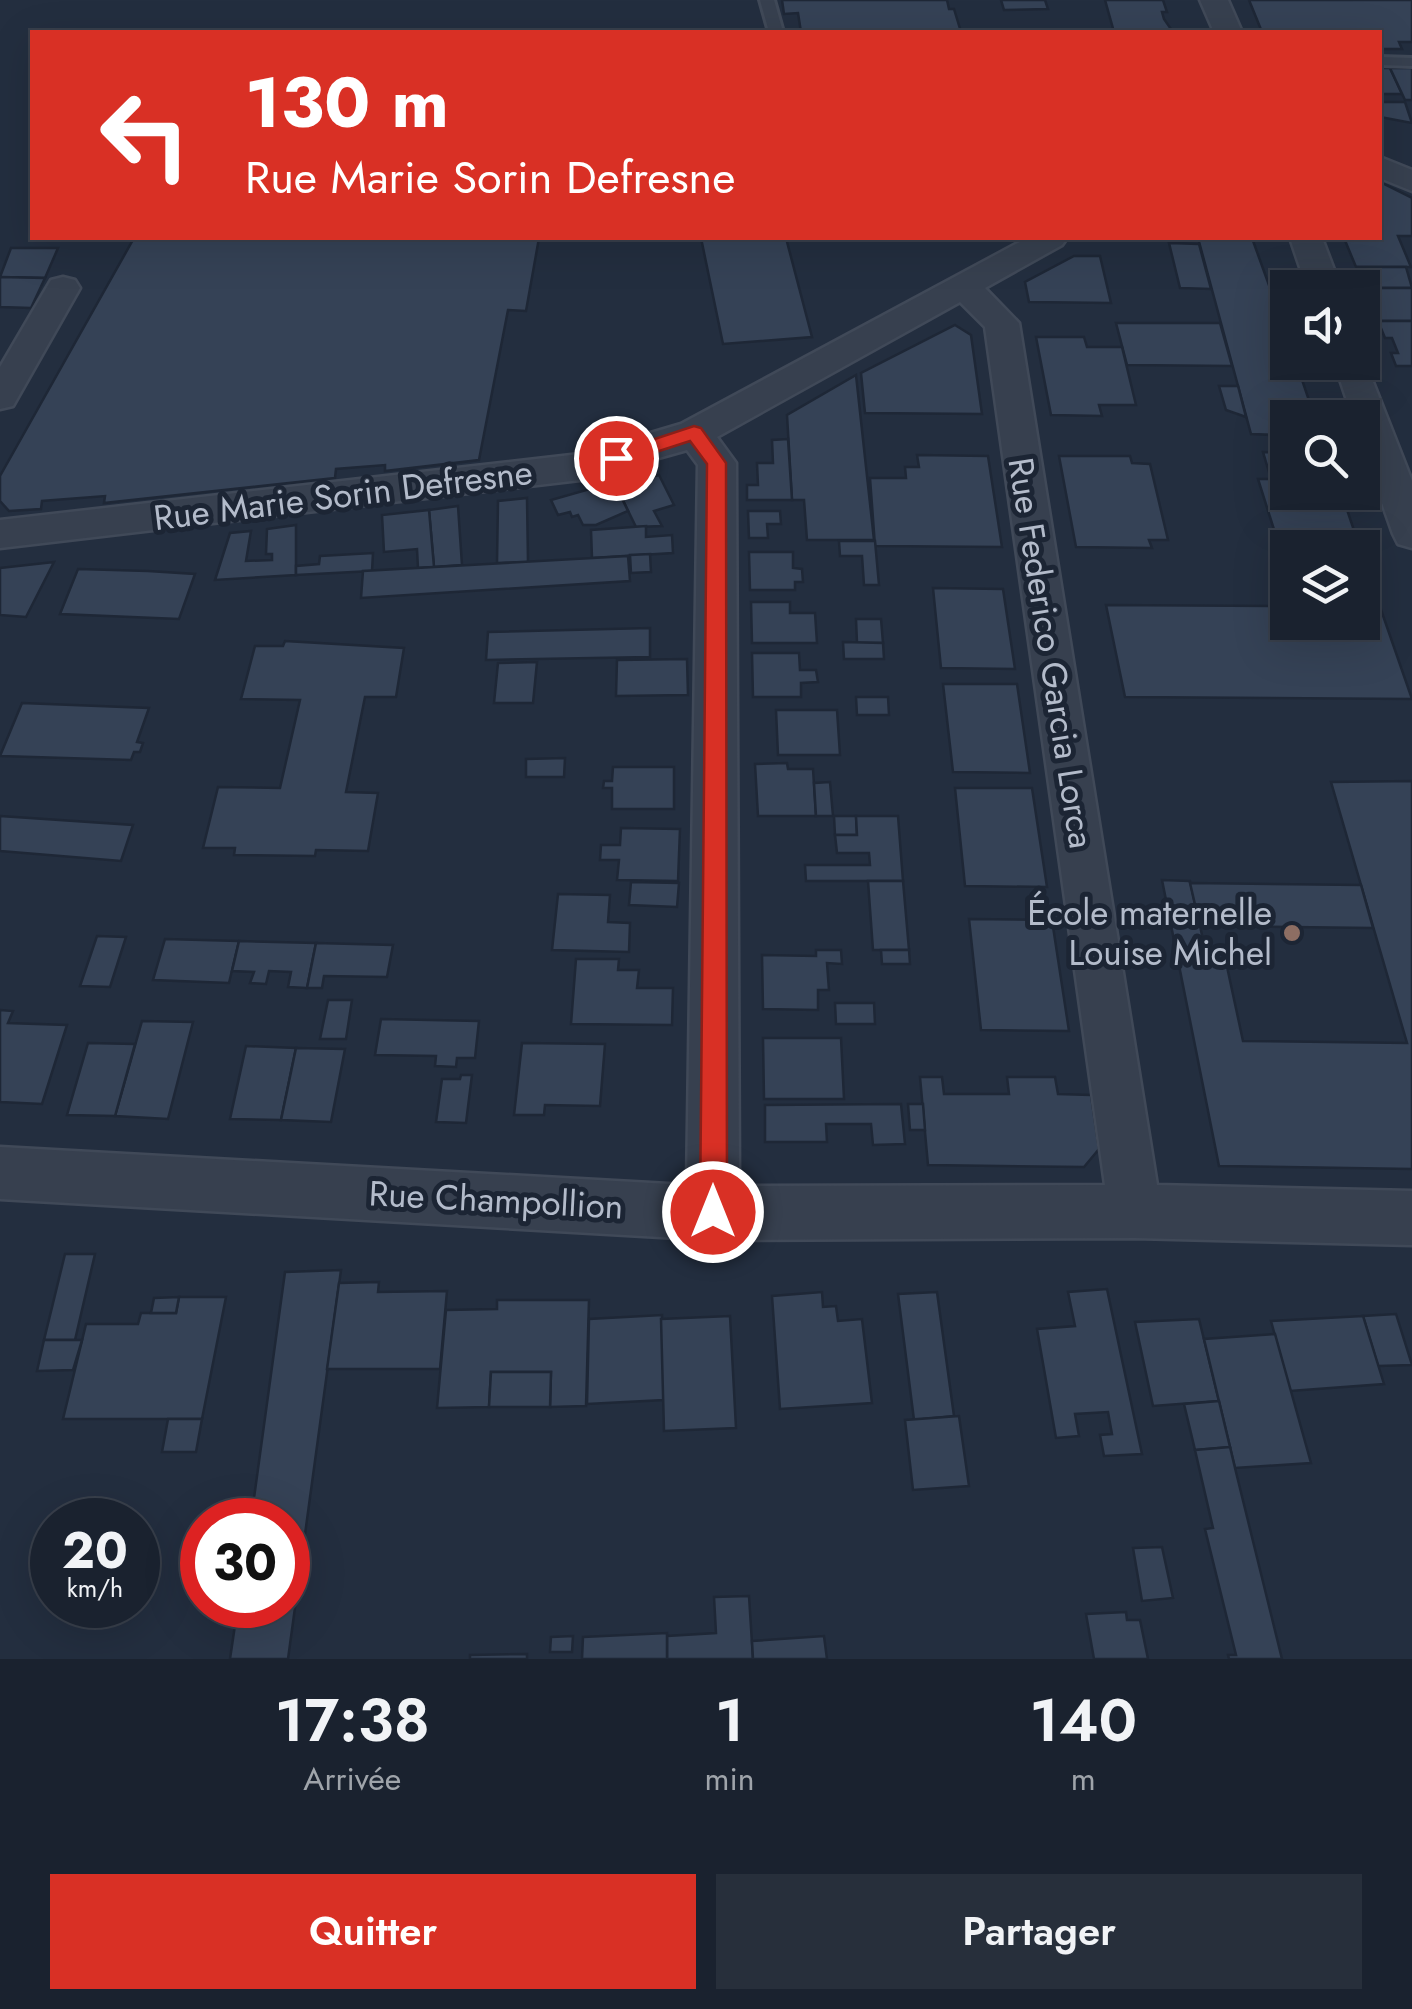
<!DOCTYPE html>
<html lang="fr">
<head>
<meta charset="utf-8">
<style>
  body { margin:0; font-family:Jost,sans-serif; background:#272f3b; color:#f1f3f6; height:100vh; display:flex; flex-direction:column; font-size:38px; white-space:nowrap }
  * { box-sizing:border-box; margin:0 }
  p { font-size:32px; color:#9fa4aa }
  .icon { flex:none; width:55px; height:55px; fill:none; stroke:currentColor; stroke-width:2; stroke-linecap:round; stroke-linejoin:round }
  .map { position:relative; height:1659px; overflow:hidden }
  .sheet { display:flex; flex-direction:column; background:#1a222f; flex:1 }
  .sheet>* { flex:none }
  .banner { position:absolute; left:30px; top:30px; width:1352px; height:210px; border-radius:0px; box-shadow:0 10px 40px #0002,0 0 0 2px #383f4b; background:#d93025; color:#fff; overflow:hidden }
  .tools { position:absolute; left:1270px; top:270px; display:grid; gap:20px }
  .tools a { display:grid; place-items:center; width:110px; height:110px; border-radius:0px; background:#1a222f; box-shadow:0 10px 40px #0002,0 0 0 2px #383f4b; font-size:50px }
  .speed { position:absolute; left:30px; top:1498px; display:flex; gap:20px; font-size:50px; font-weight:700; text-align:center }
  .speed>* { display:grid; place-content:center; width:130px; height:130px; border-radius:50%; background:#1a222f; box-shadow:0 10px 40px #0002,0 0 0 2px #383f4b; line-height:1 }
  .speed small { font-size:25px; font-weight:400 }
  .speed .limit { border:15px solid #d22; background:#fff; color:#111 }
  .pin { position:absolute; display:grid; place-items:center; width:85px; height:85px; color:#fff; margin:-42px; border:5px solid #fff; border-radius:50%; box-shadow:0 2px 10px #0007 }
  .me { position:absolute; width:110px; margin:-55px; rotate:0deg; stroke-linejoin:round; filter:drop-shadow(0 0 8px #0008) }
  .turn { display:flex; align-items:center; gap:35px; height:210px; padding:0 50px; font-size:45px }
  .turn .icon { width:130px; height:130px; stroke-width:2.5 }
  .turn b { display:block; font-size:70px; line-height:85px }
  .eta { display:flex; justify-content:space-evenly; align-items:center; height:170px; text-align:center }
  .eta b { font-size:60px; font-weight:600; line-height:70px }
  .primary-button { display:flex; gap:20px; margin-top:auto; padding:20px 50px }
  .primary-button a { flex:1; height:115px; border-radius:0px; background:#d93025; color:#fff; font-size:40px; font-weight:600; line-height:115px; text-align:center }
  .primary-button a+a { background:#272f3b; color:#f1f3f6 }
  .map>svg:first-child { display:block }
  .building { fill:#354256; stroke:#1e2736; stroke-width:2.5 }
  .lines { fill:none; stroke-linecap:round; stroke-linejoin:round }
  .lane-casing { stroke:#404958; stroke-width:6 }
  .street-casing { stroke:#404958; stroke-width:5 }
  .lane { fill:#37404f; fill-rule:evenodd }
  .street { fill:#37404f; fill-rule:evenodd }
  .route { fill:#d93025; stroke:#8d1f18; stroke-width:2.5 }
  .education-dot { fill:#8d6e63; stroke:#1c2534; stroke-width:4 }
  .labels { text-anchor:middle; stroke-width:10; stroke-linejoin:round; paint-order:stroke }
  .street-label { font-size:35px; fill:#b3bbca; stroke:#1c2534 }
  .poi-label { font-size:35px; fill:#b3bbca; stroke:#1c2534; text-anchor:end }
</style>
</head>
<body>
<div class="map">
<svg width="1412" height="1659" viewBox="0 0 1412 1659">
  <rect width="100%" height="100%" fill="#232e3f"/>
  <!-- building -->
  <g class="building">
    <path d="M782,0H947L949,9H954L961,32H801L798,13L784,14Z"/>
    <path d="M1001,0H1045L1048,9L1004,10Z"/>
    <path d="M1105,0H1163L1167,12H1162L1164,19L1173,32H1114Z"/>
    <path d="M1249,0H1412V42H1399L1402,49H1380V32H1262Z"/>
    <path d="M1380,68H1390L1402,94H1380Z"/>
    <path d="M1390,68H1412V100H1405Z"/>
    <path d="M1380,102H1405L1412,123L1380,117Z"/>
    <path d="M1380,182L1412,198V236H1398L1411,267H1356L1344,238H1380Z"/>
    <path d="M134,238H539L526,311L508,310L479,460L385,471V465L336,469L335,478L104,503L105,496L42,501L41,509L9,511L0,501V476Z"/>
    <path d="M701,238H786L812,337L723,344Z"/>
    <path d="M1198,238H1252L1288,338V362H1296L1315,418H1288V426H1272L1275,435L1251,434Z"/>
    <path d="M1169,243L1199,244L1211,289L1180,288Z"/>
    <path d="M11,248H58L45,278L0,277Z"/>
    <path d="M1074,256H1100L1111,303L1029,302L1025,282Z"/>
    <path d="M1358,267H1406L1412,288H1367Z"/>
    <path d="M0,277L45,278L31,308L0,307Z"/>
    <path d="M1365,288H1412V321H1378Z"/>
    <path d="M1378,321H1412V366H1396L1391,353H1398L1392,338H1385Z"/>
    <path d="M1116,323H1220L1232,366L1127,365Z"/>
    <path d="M955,325L971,335L982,414L865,413L861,373Z"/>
    <path d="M1036,337H1084L1087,347H1122L1136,405H1099L1102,416L1051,415Z"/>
    <path d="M856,375L874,540H807L804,500H792L787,415Z"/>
    <path d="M1219,386H1238L1246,417L1226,410Z"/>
    <path d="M788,439L792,500H747V485H758L757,463H773L772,440Z"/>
    <path d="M1263,452L1288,453V492H1341L1360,548H1288V574L1258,479H1271Z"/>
    <path d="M917,455L988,456L1002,547L875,546L870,478H906L905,467H919Z"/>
    <path d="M1059,456H1130L1132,463L1150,464L1168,540H1149L1152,548L1076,547Z"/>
    <path d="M659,475L674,505L654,511L662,526L636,527L616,486Z"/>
    <path d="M612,478L628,511L596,525H583L578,515L572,517L570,512L558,515L551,500L597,487L595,483Z"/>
    <path d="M527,498L528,562L497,563L498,501Z"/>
    <path d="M458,506L462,565L434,567L429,510Z"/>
    <path d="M429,510L434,567L418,568L417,549L384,552L382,515Z"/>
    <path d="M748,511H780L781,524H767L768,538H749Z"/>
    <path d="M296,525V575L215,580L230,533L251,531L246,561L272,560V554H266L267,529Z"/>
    <path d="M646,526V537L672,535L673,553L592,558L591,530Z"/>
    <path d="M839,541H875L879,585H864L862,556H840Z"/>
    <path d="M749,552H793V568L802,569L803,582H795V590H750Z"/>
    <path d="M373,553L372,571L296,575V566L319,564L320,556Z"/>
    <path d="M650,554L651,572L631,573L630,555Z"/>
    <path d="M1362,555L1412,699L1125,697L1106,605L1288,606V622H1362Z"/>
    <path d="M628,556L630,581L361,598L363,571Z"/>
    <path d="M54,562L26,617L0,615V568Z"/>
    <path d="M78,569L148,571L195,574L179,619L60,614Z"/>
    <path d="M933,588L1003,589L1015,669L941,668Z"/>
    <path d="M751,602H790V613H815L817,643H752Z"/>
    <path d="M856,619H881L883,643H857Z"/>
    <path d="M650,628V657L486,660L488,632Z"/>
    <path d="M285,641L404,648L396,697H365L346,792L378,793L368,851L316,850L315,856L234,855L235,848H203L218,787L280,788L300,700L241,699L255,646H283Z"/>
    <path d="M843,642L883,643L884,659H844Z"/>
    <path d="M752,653H799L800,670H816L818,682L801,683V697H753Z"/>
    <path d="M687,659L688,695L616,696L617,660Z"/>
    <path d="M537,662L533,703H494L498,663Z"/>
    <path d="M943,684H1017L1030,773L953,772Z"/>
    <path d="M856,697H888L889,715H857Z"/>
    <path d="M22,703L149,708L137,742L143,743L140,752H134L131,760L0,756Z"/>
    <path d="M776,710H837L840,755H778Z"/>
    <path d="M565,758L564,777H526V759Z"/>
    <path d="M787,763L788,769H813L816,816H758L755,764Z"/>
    <path d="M613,767H674V809H612V788H603L604,781H612Z"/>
    <path d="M1412,781V1169L1219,1166L1162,880L1190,881L1208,962H1226L1243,1041L1407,1043L1331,782Z"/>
    <path d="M830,782L833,816H816L814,783Z"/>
    <path d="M955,788H1032L1047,887L965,886Z"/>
    <path d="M0,816L133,825L121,861L0,851Z"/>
    <path d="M834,816H856L857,835H835Z"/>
    <path d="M856,816H898L903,881H806L805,865H870L869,853H837L835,835H857Z"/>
    <path d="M621,828L680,829L678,881L617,880L619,860H600L601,845H620Z"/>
    <path d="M868,881H903L909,950H873Z"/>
    <path d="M631,882L679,883L677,907L629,905Z"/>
    <path d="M1190,883L1361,885L1373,928L1200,926Z"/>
    <path d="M558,894L610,895L608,922L630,923L629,952L552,950Z"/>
    <path d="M969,919L1052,920L1069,1031L981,1030Z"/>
    <path d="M97,936L126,937L110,987L80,986Z"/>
    <path d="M165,939L239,941L229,983L153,980Z"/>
    <path d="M239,941L316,943L307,988L288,987L291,972L269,971L266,984L250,983L254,972L232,971Z"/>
    <path d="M316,943L393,945L387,977L324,976L322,988H307Z"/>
    <path d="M816,950H841L842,964L827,963L829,990H818V1010L763,1009L762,955L816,956Z"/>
    <path d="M881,950H909L910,964H882Z"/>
    <path d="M576,959H619L618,970H639L637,988H673L672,1025L571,1024Z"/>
    <path d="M328,1000H352L346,1039H320Z"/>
    <path d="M835,1003H874L875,1024H836Z"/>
    <path d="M0,1010L13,1011L8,1023L67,1025L42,1104L0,1102Z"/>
    <path d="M381,1019L479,1021L475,1058H457L456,1067L435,1066L436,1056L375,1055Z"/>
    <path d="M142,1021L193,1022L168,1119L115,1116Z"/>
    <path d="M763,1038H841L844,1099H764Z"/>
    <path d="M88,1043L135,1044L115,1116L67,1115Z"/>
    <path d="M522,1043L605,1044L600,1106L545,1105L544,1115H514Z"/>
    <path d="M246,1046L296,1048L281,1120L230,1119Z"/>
    <path d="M296,1048L345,1049L331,1122L281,1120Z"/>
    <path d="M461,1075H472L466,1123L436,1122L442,1079H460Z"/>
    <path d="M920,1077H942L944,1094H1009L1007,1077H1055L1058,1094L1091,1095L1099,1149L1084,1167L928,1165Z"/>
    <path d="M901,1104L905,1144L873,1145L871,1124H826L827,1142H765V1105Z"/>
    <path d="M908,1104H923L925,1130H910Z"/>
    <path d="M65,1254H95L75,1340H44Z"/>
    <path d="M341,1270L288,1659H230L238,1605H288V1520H251L285,1272Z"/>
    <path d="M379,1282L378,1292L447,1291L440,1369H327L339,1283Z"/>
    <path d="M1107,1289L1142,1454L1104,1456L1100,1435L1112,1434L1108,1412L1075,1414L1079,1436L1056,1438L1037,1329L1075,1326L1068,1292Z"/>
    <path d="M822,1292L823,1307L836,1306L838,1321L862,1319L872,1403L780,1409L772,1296Z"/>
    <path d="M937,1292L954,1416L914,1420L898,1294Z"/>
    <path d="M179,1297H226L202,1419H63L86,1324H138L141,1313H176Z"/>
    <path d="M179,1297L176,1313H151L154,1298Z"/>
    <path d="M497,1300H589L586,1406L550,1407L551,1372H491L489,1407L437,1408L446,1310L497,1309Z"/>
    <path d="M1396,1314L1412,1365L1378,1366L1363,1316Z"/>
    <path d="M662,1315L664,1400L587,1404L589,1319Z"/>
    <path d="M730,1316L736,1428L664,1431L661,1319Z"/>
    <path d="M1363,1316L1384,1384L1290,1391L1271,1321Z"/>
    <path d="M1199,1319L1219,1401L1153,1406L1135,1322Z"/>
    <path d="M1275,1334L1311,1463L1235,1468L1204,1339Z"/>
    <path d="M44,1340H82L73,1370L37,1371Z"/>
    <path d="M491,1372H551L550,1407H489Z"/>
    <path d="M1219,1401L1230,1447L1195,1450L1184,1404Z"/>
    <path d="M959,1416L969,1486L913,1490L905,1420Z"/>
    <path d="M168,1419H202L196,1452H162Z"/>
    <path d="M1230,1447L1235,1468L1282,1659H1229L1228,1655H1236L1205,1529L1213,1528L1195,1450Z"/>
    <path d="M1162,1547L1173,1598L1142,1601L1133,1548Z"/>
    <path d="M749,1596L753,1659H667V1636L716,1633L714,1597Z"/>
    <path d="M1126,1612L1127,1620H1140L1148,1659H1094L1086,1614Z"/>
    <path d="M667,1633V1659H582L583,1637Z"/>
    <path d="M573,1636L572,1652H550L551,1637Z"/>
    <path d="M824,1636L827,1659H753L752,1641Z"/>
    <path d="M527,1654V1659H470V1655Z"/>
  </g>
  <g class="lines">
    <defs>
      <g id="lane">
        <path d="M760,0H774L783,32H769Z"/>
        <path d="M1380,57L1412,58V66L1380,65Z"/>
      </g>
      <g id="street">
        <path d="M1200,0H1228L1242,32H1214Z"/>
        <path d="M1380,157L1412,170V191L1380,178Z"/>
        <path d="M1027,238H1067L1062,245L985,288L1019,323L1157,1185L1412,1191V1245L1135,1238L713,1240L0,1199V1147L687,1185L698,465L687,450L580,480L0,548V520L580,454L681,424ZM960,302L985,327L1105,1185L739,1186L736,463L717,437Z"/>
        <path d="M1290,238H1322L1341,288H1307Z"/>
        <path d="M63,277L75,280L80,288L13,406L0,409V367L51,280Z"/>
        <path d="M1362,354L1412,481V548L1398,544L1393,534L1362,446V418H1353L1334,362H1362Z"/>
      </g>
    </defs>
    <!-- lane casing -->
    <use href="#lane" class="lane-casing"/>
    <!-- street casing -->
    <use href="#street" class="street-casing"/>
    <!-- lane -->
    <use href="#lane" class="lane"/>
    <!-- street -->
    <use href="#street" class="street"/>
  </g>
  <!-- route -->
  <path class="route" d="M694,426L701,428L726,463L727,1212L723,1222L713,1226L704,1222L700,1212L707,464L690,441L616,465L606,458L609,454Z"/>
  <!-- markers -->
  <circle class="education-dot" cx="1292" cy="933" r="10"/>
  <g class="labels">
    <!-- street labels -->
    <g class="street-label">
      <text transform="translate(343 495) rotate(-7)" y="12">Rue Marie Sorin Defresne</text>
      <text transform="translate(1051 653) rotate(81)" y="12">Rue Federico Garcia Lorca</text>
      <text transform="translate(496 1200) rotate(3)" y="12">Rue Champollion</text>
    </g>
    <!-- poi labels -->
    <g class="poi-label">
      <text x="1272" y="925">École maternelle<tspan x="1272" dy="40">Louise Michel</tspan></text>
    </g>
  </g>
</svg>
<div class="tools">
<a><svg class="icon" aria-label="sound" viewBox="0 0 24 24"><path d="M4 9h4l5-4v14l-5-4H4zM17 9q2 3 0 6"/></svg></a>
<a><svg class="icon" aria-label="search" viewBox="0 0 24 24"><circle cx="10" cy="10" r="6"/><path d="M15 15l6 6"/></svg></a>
<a><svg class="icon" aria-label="layers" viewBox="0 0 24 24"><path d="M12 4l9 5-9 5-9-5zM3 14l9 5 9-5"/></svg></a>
</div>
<div class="speed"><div>20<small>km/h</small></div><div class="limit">30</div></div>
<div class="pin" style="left:616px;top:458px;background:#d93025"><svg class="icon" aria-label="arrive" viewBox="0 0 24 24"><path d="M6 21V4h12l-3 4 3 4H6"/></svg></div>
<svg class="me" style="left:713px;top:1212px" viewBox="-20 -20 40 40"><circle r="17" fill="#d93025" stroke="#fff" stroke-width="3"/><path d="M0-11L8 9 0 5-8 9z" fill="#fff"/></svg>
<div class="banner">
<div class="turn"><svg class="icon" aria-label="left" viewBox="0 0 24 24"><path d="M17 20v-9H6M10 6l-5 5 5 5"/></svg><div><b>130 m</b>Rue Marie Sorin Defresne</div></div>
</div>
</div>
<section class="sheet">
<div class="eta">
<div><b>17:38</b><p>Arrivée</p></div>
<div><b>1</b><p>min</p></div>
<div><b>140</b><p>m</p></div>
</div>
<div class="primary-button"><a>Quitter</a><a>Partager</a></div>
</section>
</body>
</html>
